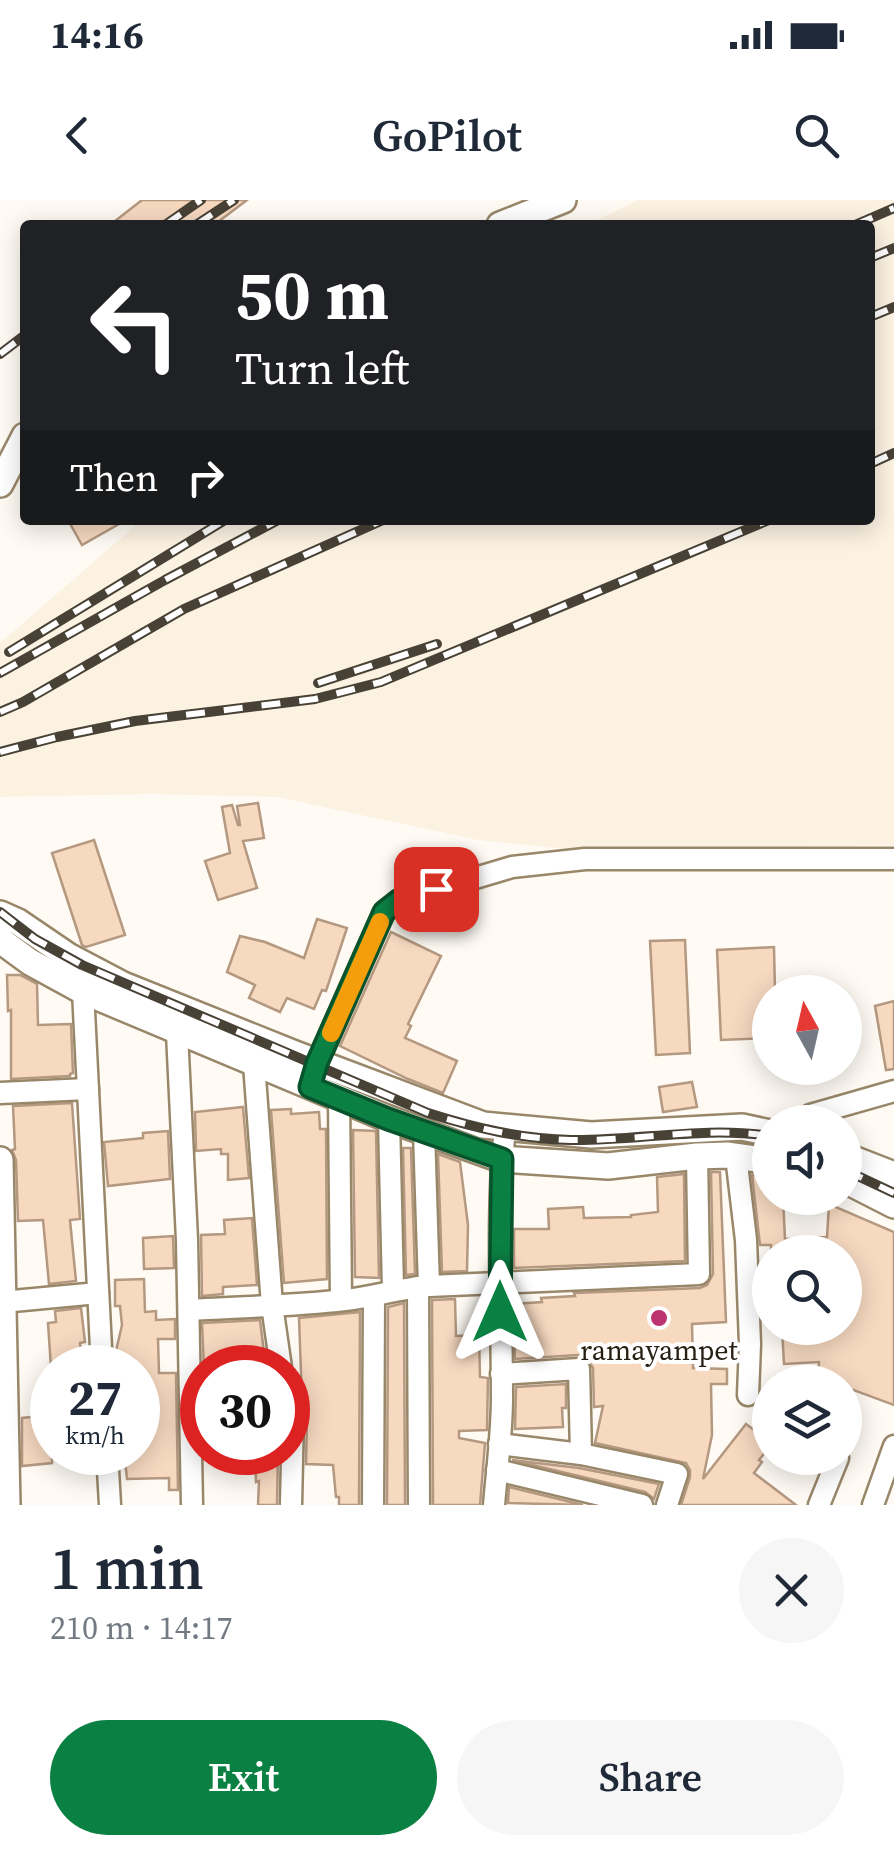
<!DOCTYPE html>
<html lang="en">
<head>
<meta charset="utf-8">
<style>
  body { margin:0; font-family:"Source Serif 4",serif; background:#f6f6f7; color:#1f2937; height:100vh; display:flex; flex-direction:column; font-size:38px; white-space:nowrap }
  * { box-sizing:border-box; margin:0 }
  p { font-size:32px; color:#747a83 }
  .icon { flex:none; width:55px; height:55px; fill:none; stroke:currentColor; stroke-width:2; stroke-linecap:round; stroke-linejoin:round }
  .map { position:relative; height:1305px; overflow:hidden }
  .drawer { display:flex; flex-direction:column; background:#fff; flex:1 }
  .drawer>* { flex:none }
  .banner { position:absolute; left:20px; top:20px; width:855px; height:305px; border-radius:10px; box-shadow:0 5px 25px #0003; background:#202124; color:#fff; overflow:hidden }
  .needle { width:65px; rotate:352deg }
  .buttons { position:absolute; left:752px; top:775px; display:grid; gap:20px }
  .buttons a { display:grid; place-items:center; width:110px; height:110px; border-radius:50%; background:#fff; box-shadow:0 5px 25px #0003; font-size:50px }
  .speed { position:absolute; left:30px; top:1145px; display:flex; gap:20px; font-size:50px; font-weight:700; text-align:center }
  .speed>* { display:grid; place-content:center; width:130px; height:130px; border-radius:50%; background:#fff; box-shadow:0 5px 25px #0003; line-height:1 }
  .speed small { font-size:25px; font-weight:400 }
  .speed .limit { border:15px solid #d22; background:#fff; color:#111 }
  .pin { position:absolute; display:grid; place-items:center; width:85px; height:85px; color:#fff; margin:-42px; border-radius:20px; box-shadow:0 5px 15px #0006 }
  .me { position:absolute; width:110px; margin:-55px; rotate:0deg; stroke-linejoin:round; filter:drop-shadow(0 0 8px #0008) }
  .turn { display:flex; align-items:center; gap:35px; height:210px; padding:0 50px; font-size:45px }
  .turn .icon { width:130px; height:130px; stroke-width:2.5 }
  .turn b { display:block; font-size:70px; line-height:85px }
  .then { display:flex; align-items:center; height:95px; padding:0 50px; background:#0003; gap:20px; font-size:38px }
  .round { display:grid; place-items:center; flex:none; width:105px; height:105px; border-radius:52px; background:#f6f6f7 }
  .head { display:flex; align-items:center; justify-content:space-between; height:170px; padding:0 50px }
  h1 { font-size:60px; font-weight:600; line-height:75px }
  .action { display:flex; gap:20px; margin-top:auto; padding:20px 50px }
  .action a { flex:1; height:115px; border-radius:60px; background:#0b8043; color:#fff; font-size:40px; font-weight:600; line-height:115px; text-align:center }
  .action a+a { background:#f6f6f7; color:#1f2937 }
  .status { display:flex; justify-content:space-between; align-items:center; height:70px; padding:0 50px; background:#fff; direction:ltr }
  .status svg { height:28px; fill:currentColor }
  header { display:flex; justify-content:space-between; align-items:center; height:130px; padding:0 50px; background:#fff; font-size:45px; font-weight:600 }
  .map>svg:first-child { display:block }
  .built { fill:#fbf2e2 }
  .building { fill:#f7d9c0; stroke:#b49880; stroke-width:2.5 }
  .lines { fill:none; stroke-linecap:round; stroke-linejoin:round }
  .minor-casing { stroke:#99876a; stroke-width:25 }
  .tertiary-casing { stroke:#99876a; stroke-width:30 }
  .minor { stroke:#fff; stroke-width:20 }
  .tertiary { stroke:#fff; stroke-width:25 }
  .rail-casing { stroke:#484136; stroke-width:10 }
  .rail { stroke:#fff; stroke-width:6; stroke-dasharray:19; stroke-linecap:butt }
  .route-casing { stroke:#07532c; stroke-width:25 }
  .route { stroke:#0b8043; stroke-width:18 }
  .slow { stroke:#f59e0b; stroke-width:18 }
  .poi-dot { fill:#bc3370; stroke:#fff; stroke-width:4 }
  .labels { text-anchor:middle; stroke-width:8; stroke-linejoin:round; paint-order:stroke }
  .poi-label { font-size:28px; fill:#261f13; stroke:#fff }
</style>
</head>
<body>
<div class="status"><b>14:16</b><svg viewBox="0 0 49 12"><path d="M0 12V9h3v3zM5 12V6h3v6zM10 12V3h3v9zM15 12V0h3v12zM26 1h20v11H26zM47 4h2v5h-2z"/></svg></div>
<header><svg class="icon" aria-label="back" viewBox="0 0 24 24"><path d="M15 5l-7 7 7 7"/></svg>GoPilot<svg class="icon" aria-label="search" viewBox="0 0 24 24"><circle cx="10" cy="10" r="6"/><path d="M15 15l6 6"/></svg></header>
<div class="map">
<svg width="894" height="1305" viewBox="0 0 894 1305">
  <rect width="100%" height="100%" fill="#fffbf4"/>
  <!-- built -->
  <path class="built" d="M638,0H894V645L584,651L478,640L277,597L151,594L0,597V443L142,320H870V25H588Z"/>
  <!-- building -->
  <g class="building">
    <path d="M142,0H247L214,25H110Z"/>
    <path d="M68,320H126L82,345Z"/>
    <path d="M258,603L264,638L243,641L257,688L218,700L205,661L230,653L222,607L232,605L238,625H240L237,606Z"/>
    <path d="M94,640L125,735L86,747L82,745L52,653Z"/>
    <path d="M317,719L347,728L326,791L322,790L314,809L287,798L280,812L249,798L255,785L227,772L240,736L265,742L304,758Z"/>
    <path d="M391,732L441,756L408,824L411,826L405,838L457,861L443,893L408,879L340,846Z"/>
    <path d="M685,740L690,853L656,855L650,741Z"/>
    <path d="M774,747L775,792H770V838L721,840L717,750Z"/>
    <path d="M7,775H20L37,784L38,825L71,824L73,873L70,874V876L11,879V810L8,811Z"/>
    <path d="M894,801V869L886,870L875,806Z"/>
    <path d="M692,882L697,907L663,912L659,887Z"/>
    <path d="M72,903L80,1019L70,1020L76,1081L49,1084L43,1020L18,1021L16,960L12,950L15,949L13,906Z"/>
    <path d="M243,907L249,978L228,980V954H221V949L196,951L195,912Z"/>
    <path d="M291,909V914L319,912L320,929H326L327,1079L284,1083L271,910Z"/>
    <path d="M353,930L376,931L379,1078L355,1077Z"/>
    <path d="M168,931L170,979L108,986L104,942L143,938V933Z"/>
    <path d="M403,948H411L415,1074L406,1075Z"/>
    <path d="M438,954L460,962L468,1025L467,1071L442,1072Z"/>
    <path d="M711,972H720L726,1122L692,1124L693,1168L727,1169V1184H711L712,1235L703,1279L746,1224L770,1242V1246L759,1260L762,1262L754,1273L796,1305H681L690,1277V1270L686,1263L595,1243L603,1206L594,1207L593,1168L586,1157L578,1155L515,1159L514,1104L542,1102L541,1098L575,1096L574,1093L700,1088L707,1085L713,1074Z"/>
    <path d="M684,974L685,1061L514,1068V1029H549L548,1009L583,1007L584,1018L631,1017V1015L658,1012L657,977Z"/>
    <path d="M752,975L769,977L770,998H783L785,1039L827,1037L829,1004L894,1032V1205L845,1187V1182H830L818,1178L819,1162L784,1164L782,1128H845V1052H771V1045H760Z"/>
    <path d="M252,1018L257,1085L223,1087V1094L202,1096L201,1035L225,1034L224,1020Z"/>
    <path d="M173,1036L174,1068L144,1069L143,1038Z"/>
    <path d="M144,1079L145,1112L156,1111V1120L175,1119V1139H158L159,1173H176L178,1290H169V1278L127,1279L124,1252H138V1168H119L116,1151L122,1125L120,1106H115V1080Z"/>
    <path d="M455,1099L456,1136L479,1135L480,1177L488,1178L487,1230L459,1231V1238L485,1243L480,1305H433L432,1100Z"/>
    <path d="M404,1103L405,1305H387L388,1107Z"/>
    <path d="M81,1108L85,1142L80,1143L83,1168H51L48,1123L56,1122L55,1111Z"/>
    <path d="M360,1112L359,1305H339V1297H336L333,1265L306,1264L307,1217L302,1200L299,1118Z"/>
    <path d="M260,1120L266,1168H204L202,1123Z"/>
    <path d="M566,1184V1208H562L563,1227L515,1229L516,1187Z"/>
    <path d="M52,1215V1263L22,1266V1218Z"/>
    <path d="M255,1252H278L277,1305H258L259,1281L256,1282Z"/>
    <path d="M512,1260L579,1268L659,1284L654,1299L645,1292Z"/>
    <path d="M509,1287L583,1305L508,1303Z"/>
  </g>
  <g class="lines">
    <defs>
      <g id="minor">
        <path d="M85,780L83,791L102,1168"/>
        <path d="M177,833L187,1040L192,1305"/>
        <path d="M256,851L254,864L272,1105L281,1168"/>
        <path d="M313,876L317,863L384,712L398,701L512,667L585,659H894"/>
        <path d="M0,893L88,889"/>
        <path d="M339,898L341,1100"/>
        <path d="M810,915L894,891"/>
        <path d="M389,919L393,1089"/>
        <path d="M424,932L429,1086"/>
        <path d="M736,956L746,1040L750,1144L748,1195"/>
        <path d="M418,1087L419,1305"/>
        <path d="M2,1102L98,1093"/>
        <path d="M189,1110C241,1107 293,1106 345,1100C374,1097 400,1088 429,1086L699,1074L697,956"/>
        <path d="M501,1174L579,1169L581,1254"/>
        <path d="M288,1203L293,1217L291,1305"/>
        <path d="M499,1244L581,1254L677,1274L667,1305"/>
        <path d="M107,1252L110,1305"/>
        <path d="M497,1270L642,1305"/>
        <path d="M373,1305L374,1096"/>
        <path d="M494,1305C497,1269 502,1233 502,1197C502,1107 496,1017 505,927"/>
        <path d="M819,1305L838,1258"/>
        <path d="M873,1305L894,1246"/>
      </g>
      <g id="tertiary">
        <path d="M500,25L563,0"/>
        <path d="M0,284L25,236"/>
        <path d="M0,714L18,722L68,756L123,785L295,854L483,925L591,935L742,927L770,933"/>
        <path d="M0,740L30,762L83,791L389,919L501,959L608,966L697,956L728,955L770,961"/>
        <path d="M845,956L894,975"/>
        <path d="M0,960L7,1305"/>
        <path d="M845,980L894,1005"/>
      </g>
    </defs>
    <!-- minor casing -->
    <use href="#minor" class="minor-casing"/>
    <!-- tertiary casing -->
    <use href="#tertiary" class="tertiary-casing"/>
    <!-- minor -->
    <use href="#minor" class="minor"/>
    <!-- tertiary -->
    <use href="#tertiary" class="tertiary"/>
    <defs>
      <g id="rail">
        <path d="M165,25L201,0"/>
        <path d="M196,25L234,0"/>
        <path d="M855,25L894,8"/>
        <path d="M870,58L894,48"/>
        <path d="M870,117L894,107"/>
        <path d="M0,154L25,135"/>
        <path d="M870,264L894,253"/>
        <path d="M9,452L225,320"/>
        <path d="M0,473L165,380L278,320"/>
        <path d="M318,483L437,444"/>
        <path d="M0,512L23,502L184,409L383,320"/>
        <path d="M0,552L57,537L135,521L315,499L381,482L769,320"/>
        <path d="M0,712L35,739L82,765L428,913C475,928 521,939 571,940C637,941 704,926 770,936"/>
        <path d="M845,970L894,993"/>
      </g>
    </defs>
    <!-- rail casing -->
    <use href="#rail" class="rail-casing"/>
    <!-- rail -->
    <use href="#rail" class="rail"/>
  </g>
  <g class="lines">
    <defs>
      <path id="route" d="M436,689L398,701L384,712L317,863L310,887L388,919L502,959L500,1112"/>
    </defs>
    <!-- route casing -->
    <use href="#route" class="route-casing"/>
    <!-- route -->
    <use href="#route" class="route"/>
    <!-- slow -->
    <path class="slow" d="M331,833L380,722"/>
  </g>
  <!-- markers -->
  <circle class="poi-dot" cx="659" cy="1118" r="10"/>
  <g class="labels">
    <!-- poi labels -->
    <g class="poi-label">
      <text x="659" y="1160">ramayampet</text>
    </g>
  </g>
</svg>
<div class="buttons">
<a><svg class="needle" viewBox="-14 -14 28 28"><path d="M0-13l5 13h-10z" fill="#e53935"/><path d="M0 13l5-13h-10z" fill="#747a83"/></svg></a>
<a><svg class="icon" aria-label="sound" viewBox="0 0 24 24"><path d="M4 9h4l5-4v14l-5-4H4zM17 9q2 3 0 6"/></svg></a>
<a><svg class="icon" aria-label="search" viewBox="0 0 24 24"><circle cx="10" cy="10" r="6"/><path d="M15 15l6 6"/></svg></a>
<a><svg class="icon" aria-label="layers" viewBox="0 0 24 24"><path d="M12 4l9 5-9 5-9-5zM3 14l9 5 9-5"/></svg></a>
</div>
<div class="speed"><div>27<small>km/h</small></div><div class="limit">30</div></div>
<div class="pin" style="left:436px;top:689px;background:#d93025"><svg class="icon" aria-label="arrive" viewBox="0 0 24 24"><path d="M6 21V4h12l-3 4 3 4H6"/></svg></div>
<svg class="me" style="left:500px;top:1112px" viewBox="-20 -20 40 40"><path d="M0-17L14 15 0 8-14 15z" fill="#0b8043" stroke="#fff" stroke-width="4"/></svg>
<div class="banner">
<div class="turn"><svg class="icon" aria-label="left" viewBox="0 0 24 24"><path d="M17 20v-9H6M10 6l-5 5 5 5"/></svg><div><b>50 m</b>Turn left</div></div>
<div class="then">Then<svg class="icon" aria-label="right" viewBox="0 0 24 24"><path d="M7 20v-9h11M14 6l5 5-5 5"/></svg></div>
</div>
</div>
<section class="drawer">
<div class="head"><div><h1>1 min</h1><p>210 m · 14:17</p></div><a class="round"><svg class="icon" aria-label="close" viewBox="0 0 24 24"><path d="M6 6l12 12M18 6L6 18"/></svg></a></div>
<div class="action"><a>Exit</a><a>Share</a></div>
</section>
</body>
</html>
